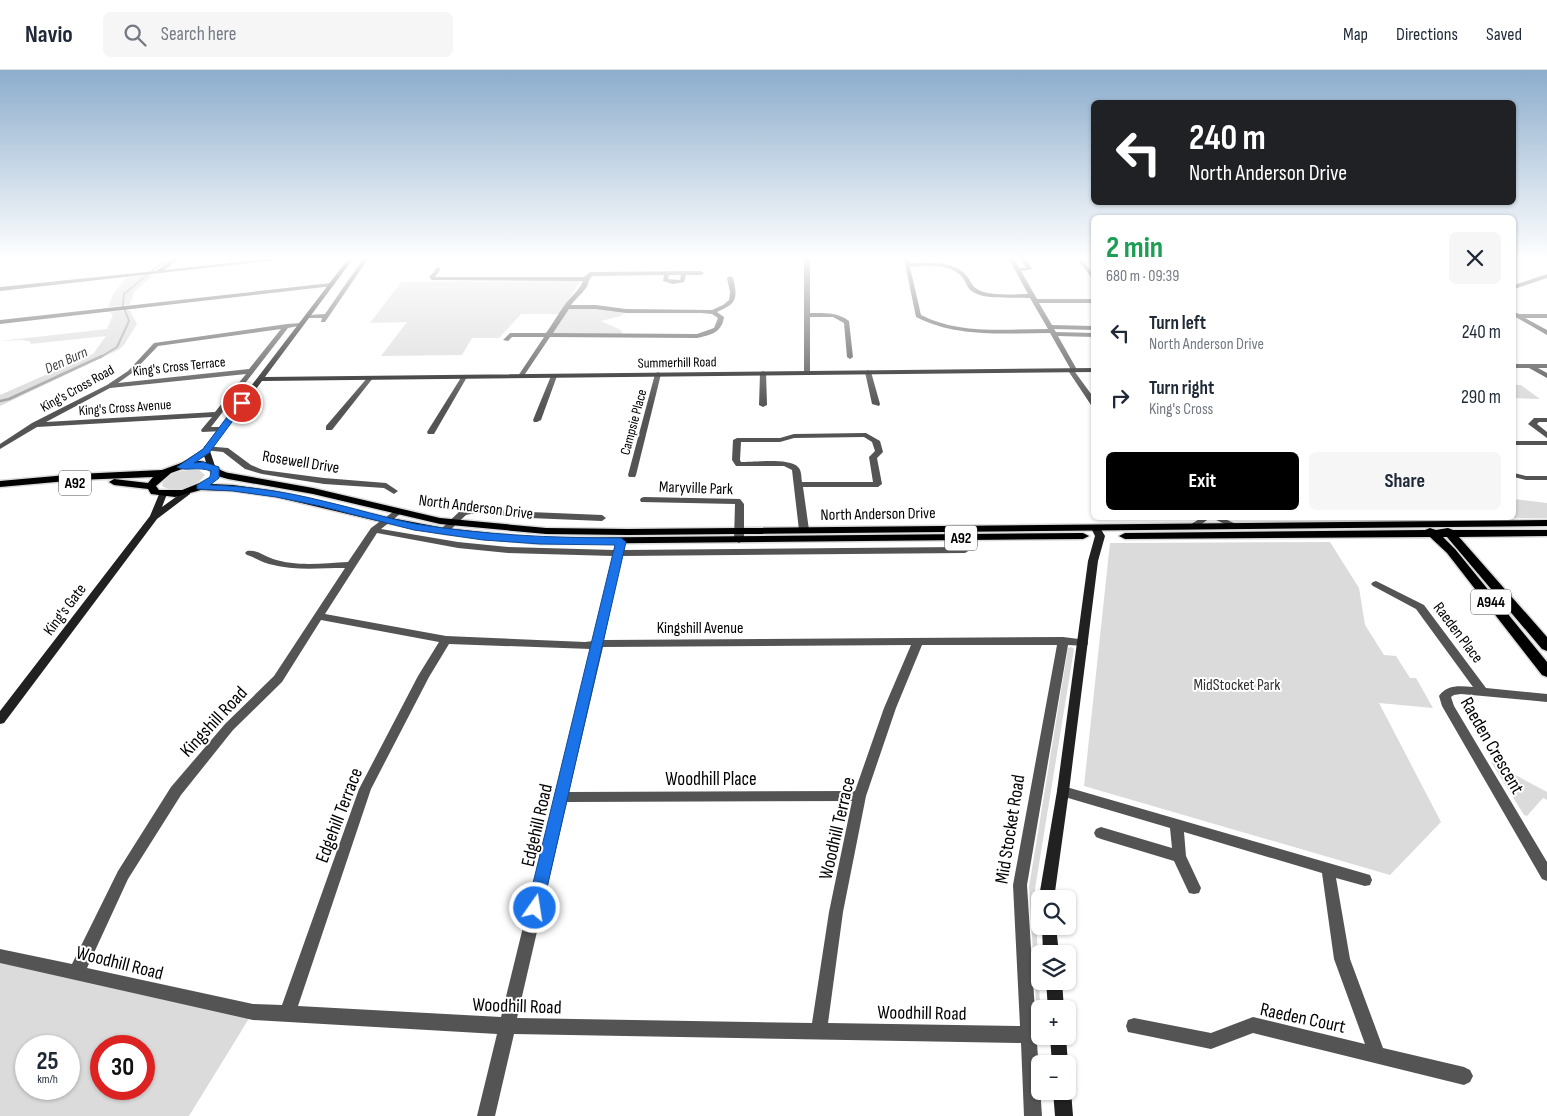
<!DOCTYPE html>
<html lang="en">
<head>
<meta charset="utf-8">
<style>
  body { margin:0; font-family:"Sofia Sans Condensed",sans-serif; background:#f6f6f7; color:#1f2937; height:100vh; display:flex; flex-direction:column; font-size:19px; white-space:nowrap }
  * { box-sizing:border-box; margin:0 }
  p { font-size:16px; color:#747a83 }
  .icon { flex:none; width:28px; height:28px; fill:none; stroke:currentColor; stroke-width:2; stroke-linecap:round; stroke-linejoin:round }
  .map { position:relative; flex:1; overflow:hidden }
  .sheet { position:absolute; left:1091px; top:145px; width:425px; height:305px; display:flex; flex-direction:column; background:#fff; border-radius:8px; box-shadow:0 1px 4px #0004 }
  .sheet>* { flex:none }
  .guide { position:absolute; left:1091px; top:30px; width:425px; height:105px; border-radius:8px; box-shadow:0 1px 4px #0004; background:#202124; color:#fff; overflow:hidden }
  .tools { position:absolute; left:1031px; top:820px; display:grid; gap:10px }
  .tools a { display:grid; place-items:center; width:45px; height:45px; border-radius:8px; background:#fff; box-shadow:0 1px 4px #0004; font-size:25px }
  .speed { position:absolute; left:15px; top:965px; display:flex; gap:10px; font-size:25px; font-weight:700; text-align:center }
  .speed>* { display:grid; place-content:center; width:65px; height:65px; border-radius:50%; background:#fff; box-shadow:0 1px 4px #0004; line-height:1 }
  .speed small { font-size:12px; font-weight:400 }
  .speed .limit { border:8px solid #d22; background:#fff; color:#111 }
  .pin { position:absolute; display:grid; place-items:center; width:42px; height:42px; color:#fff; margin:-21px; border:2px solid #fff; border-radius:50%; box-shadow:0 1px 5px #0007 }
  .me { position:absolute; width:55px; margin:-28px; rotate:13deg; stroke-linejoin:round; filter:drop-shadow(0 0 4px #0008) }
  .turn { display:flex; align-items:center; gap:18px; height:105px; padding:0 15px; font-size:22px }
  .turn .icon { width:65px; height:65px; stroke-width:2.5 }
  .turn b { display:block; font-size:35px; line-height:42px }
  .round { display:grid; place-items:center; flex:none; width:52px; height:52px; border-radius:8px; background:#f6f6f7 }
  .overview { display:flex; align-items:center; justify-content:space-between; height:85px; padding:0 15px }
  h1 { font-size:30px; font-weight:700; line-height:38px; color:#1e9e55 }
  .button { display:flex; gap:10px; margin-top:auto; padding:10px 15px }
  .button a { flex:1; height:58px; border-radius:8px; background:#000; color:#fff; font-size:20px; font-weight:700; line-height:58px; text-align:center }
  .button a+a { background:#f6f6f7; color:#1f2937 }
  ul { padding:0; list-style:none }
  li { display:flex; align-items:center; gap:15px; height:65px; padding:0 15px }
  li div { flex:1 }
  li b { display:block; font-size:19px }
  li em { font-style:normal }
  header { display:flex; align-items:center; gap:30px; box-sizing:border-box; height:70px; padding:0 25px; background:#fff; border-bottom:1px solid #e0e1e3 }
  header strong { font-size:24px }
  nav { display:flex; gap:28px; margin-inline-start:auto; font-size:18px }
  .search { width:350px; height:45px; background:#f6f6f7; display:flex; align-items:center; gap:12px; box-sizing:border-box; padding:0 18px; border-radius:8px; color:#747a83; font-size:19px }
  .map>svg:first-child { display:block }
  .green { fill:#dbdbdb; fill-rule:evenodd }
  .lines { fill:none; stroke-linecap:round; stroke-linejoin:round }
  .stream-far1 { stroke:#a2a2a2; stroke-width:2 }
  .stream { stroke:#a2a2a2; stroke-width:2.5 }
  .primary-casing { stroke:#dbdbdb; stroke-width:3 }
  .street { fill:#545454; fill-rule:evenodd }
  .secondary { fill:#212121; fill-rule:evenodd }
  .primary { fill:#000; fill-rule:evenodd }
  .route { fill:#1a73e8; stroke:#114b97 }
  .labels { text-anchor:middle; stroke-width:4; stroke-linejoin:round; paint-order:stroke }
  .far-street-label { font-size:14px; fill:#000; stroke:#fff }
  .far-water-label { font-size:15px; font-style:italic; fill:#434343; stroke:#fff }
  .shield { fill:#fff; stroke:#4c4c4c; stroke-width:1 }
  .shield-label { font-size:15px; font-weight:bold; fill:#000 }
  .street-label { font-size:16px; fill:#000; stroke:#fff }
  .park-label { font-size:16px; fill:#323232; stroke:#fff }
  .near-street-label { font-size:19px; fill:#000; stroke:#fff }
</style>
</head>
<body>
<header>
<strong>Navio</strong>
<div class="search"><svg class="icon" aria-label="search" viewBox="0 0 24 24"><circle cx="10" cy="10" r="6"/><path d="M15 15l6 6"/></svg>Search here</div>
<nav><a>Map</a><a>Directions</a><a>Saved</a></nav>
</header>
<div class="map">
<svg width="1547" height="1046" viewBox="0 0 1547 1046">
  <rect width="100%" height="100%" fill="#fff"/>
  <!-- green -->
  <g class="green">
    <path d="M154,205L135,221L129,235L108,237L114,223L126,208Z"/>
    <path d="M580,211L560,244H521L499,268H472L462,285L381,286L407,252L370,253L401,212Z"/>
    <path d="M566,237H596L626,241L621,246L601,251L621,260L623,265H550Z"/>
    <path d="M130,240L137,254L124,275L118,280L0,336V325L93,284L106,266L30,274L31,272L23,270L0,271L107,259L113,244L109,242Z"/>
    <path d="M1514,315H1521L1540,329L1514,328Z"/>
    <path d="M199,400L205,405C197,417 174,424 162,416C164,402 187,399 199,400Z"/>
    <path d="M1514,429L1547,433V448H1465H1514Z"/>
    <path d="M1330,472L1359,518L1365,555L1384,585L1396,586L1410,608H1416L1433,638L1379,633L1441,752L1390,805L1084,716L1110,473Z"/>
    <path d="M1071,577L1074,579L1035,819L1040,937L1039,938L1036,934L1029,817L1068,578Z"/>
    <path d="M1491,692L1547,722V730L1543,728L1527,746L1524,745Z"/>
    <path d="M0,889L253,942L189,1046H0ZM26,976H69V1019H26ZM101,976H144V1019H101Z"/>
  </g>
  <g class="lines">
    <!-- stream-far1 -->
    <path class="stream-far1" d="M99,288L117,277L129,251L123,235L124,224L158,196L172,189"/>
    <!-- stream -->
    <path class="stream" d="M0,331L9,329L102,286"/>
    <defs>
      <g id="primary">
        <path d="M200,391C216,393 216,400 229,403L313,418L440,448L546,458L628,459L1547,450V456L628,465L546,464L440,454L313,424L228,409L214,405L207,398L200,397L185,398L171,403L156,416L159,420H182L207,410L211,411V414L233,415L276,421L386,447L444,458L540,468L1083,463L1089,466L1083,469L540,474L444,464L386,453L276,427L233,421L201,420L175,427L151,424L148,419L114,415L109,412L114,409L148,413L153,407L78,410L0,417V411L78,404L162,400L184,392Z"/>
        <path d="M1430,458L1436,460L1448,458L1453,460H1547V466L1459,467L1547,567V581L1542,579L1447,467H1443L1455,479L1547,592V607L1542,605L1447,483L1430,467L1125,469L1119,466L1125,463L1425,460Z"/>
      </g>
    </defs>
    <!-- primary casing -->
    <use href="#primary" class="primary-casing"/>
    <!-- street -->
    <g class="street">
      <path d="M173,189H179L164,200L266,189H286L0,221V217L156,201Z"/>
      <path d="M363,189H368L325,252H321L322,248H306L305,247L308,245L325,244Z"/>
      <path d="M804,189H810V243C824,243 838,242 849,251L853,287L850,289L847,287L844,253L833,247H810V303L807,305L804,303Z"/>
      <path d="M904,189H909L910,193C927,193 953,190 966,205C973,213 970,216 981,221C993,226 1015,224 1028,224L1009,189H1014L1019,198H1026L1021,189H1026L1032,199L1021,201L1037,229H1094V233H1039L1052,255L1094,256V260L1054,259L1056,262L1094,263V267L1058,266L1076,298L1075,302L1094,328V335H1091L1069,302L1070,298L1050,263C1005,263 957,268 916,247ZM910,197C925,196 951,193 962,207C970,217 965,219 980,225C991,229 1017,227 1030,228L1048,259C1005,259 960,265 921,245Z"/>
      <path d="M1077,189H1082L1094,205V211Z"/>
      <path d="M438,197L441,199L435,207H584L590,202L701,201L704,203L701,205H686L684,212L673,214L663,211L664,205L592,206C588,210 589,214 586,218C582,224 575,229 571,235H596L626,239L712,240L723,235L729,230L730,222L727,208L730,206L733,208C738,228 737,234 717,242L724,247C722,263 710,265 697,268L550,267L523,307L521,308L518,306L544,267H512L508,271L503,270L510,263H546C552,255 558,244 564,236C569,228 580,220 583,211L432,210L429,207ZM669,205H681L680,210L668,209ZM569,239H596L626,243H701L712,244L718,248L714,258L697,264L553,263Z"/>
      <path d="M1547,204V208L1514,219V215Z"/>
      <path d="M331,213L334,215L333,216L0,254V250Z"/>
      <path d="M1514,242L1519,244H1547V248H1525L1547,260V265L1514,246Z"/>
      <path d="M287,254L301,253L304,255L288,258L211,357H224V361L202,362L201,360L212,347L37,357L0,379V374L32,353L107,315L128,301L154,273ZM281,259L249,299L118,313L132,303L158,276ZM246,304L215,342L46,352L110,318Z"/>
      <path d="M1514,294H1547V298H1538L1547,303V308L1529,298H1514Z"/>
      <path d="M868,300L871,302L880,334L879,336L872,334L865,302Z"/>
      <path d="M763,301L766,303L767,335L763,337L759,335L760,303Z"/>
      <path d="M658,302L661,304L636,405L635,407H629L628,405L655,304Z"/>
      <path d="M554,304L557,306L541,350L537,352H534L533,350L551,306Z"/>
      <path d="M462,306L467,307L434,364H428L427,362Z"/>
      <path d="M368,307L373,308L332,360H326V356Z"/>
      <path d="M1534,348H1547V352H1539L1537,354L1547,362V368L1528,354Z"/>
      <path d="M866,363L880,371L883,382L877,388L882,414L878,417H803L809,460L804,463L799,460L792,400L784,396H736L732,390L733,370L737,368H780L794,364ZM864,367L872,372L875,381L869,387L873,412H802C801,407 802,401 798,397C790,388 754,392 741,392L740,390L741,372H780L794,368Z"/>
      <rect x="1514" y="371" width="33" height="4"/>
      <path d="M204,376L228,378L251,395L263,400L324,408L386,413L398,421L394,424L384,418L324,414L262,404L245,399L223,382L204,380Z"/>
      <path d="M1514,403L1526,406H1547V410H1526L1514,407Z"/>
      <path d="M644,427L740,429L744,434V470L739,473L734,470L735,434L641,432L640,430L641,428Z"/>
      <path d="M475,437L530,442L602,445L606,448L602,451L530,448L475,443L466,445L447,463H441L439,461L441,459L460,441Z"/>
      <path d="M397,439L401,442L400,444L381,459L458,472L508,477L614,480L616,471L621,468L626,471L624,480L959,477L956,468L961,465L966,468L970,480L965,483L622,486L604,570L1063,567L1087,570L1088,573L1087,576L1068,575L1027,815L1036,957H1040V966H1048L1046,971L1037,973L1042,1046H1024L1021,973L514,964L495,1046H477L497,964L253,950L0,893V879L72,894L118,801L171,717L225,654L274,606L345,498C319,498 294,501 269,494C261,492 254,487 247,485L245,483L247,481C256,479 264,486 273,489C297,497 324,493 348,492L371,458ZM377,463L458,478L508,483L613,486L593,571L585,572L446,566L325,544ZM321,550L439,572L418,606L359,719L282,935L253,934L87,898L128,809L181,725L233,660L282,612ZM449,574L591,579L501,947L298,936L371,719L429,607ZM911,575L884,638L855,721L569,722L603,577ZM922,575H1057L1013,815L1020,956L828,953L843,842L866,726L896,638ZM852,731L829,842L812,953L517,948L567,732Z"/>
      <path d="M1201,448H1210L1196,458H1190L1188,456Z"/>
      <path d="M1212,448H1223L1238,455L1237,457H1231Z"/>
      <path d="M1376,511L1424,535L1486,618L1547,624V632L1461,624L1454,625L1451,627L1454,636L1547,792V811L1542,809L1442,636L1439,626C1447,614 1460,616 1473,617L1416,539L1373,516L1371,514L1373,512Z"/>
      <path d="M1063,716L1370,805L1372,810L1370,815L1365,816L1336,808L1350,889L1383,978L1464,997L1470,1000L1473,1006L1470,1012L1464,1015L1253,963L1211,979L1128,962L1126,956L1128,950L1134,948L1211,963L1253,947L1365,974L1334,889L1322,803L1184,762L1186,786L1201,818L1199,823L1194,824L1189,823L1174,791L1101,769L1096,767L1094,763L1096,759L1101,757L1172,778L1170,758L1058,725L1057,721L1058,717Z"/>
    </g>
    <!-- secondary -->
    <g class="secondary">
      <path d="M348,189H353L265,307L1094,298V302L262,311L210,381L215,396L214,398H208L204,386L184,399H178V395L203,379Z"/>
      <path d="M187,419L190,420V424L157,449L4,653L0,654V641L150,446L160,422L163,421L167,424L162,437Z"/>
      <path d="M1096,455L1099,456L1105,466L1098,491L1069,721L1054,829L1040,830V821L1057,721L1088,491L1095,466L1091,458Z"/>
      <path d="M1042,856H1056L1059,884H1043Z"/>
      <path d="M1046,911H1062L1064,939H1048Z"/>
      <path d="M1050,966H1066L1068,994V996V994H1052Z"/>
      <path d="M1068,1015L1071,1021L1073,1046H1055L1053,1021H1068Z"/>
    </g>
    <!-- primary -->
    <use href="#primary" class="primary"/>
  </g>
  <!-- sky -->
  <linearGradient id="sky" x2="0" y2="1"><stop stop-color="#8cadcc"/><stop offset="0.56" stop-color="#fff"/><stop offset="1" stop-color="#fff" stop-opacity="0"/></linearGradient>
  <rect width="1547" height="336" fill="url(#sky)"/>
  <!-- route -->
  <path class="route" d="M242,330L246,333L209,383L194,393L203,392L219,397V408L210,415C248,416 287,422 323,431C354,438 385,448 416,454C484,465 552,468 621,468L626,472L541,844L535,846L529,844L527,838L615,475L540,474L483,470L414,460L320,436L276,427L233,421L197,419V415L210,407L211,401C198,396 184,402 177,397L203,379L239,331Z"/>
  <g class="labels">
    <!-- far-street labels -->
    <g class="far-street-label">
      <text transform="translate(677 292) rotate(-1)" y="5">Summerhill Road</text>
      <text transform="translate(179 296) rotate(-6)" y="5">King's Cross Terrace</text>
      <text transform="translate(77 318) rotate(-29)" y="5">King's Cross Road</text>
      <text transform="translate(125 337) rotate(-4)" y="5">King's Cross Avenue</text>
      <text transform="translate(633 352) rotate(-75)" y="5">Campsie Place</text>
    </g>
    <!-- far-water labels -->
    <g class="far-water-label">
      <text transform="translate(66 290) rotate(-24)" y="5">Den Burn</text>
    </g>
    <!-- shield labels -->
    <g class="shield">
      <rect x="59" y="400.5" width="32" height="25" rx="4"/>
      <rect x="945" y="455.5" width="32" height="25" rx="4"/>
      <rect x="1471" y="519.5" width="40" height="25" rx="4"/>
    </g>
    <g class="shield-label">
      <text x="75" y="418">A92</text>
      <text x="961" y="473">A92</text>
      <text x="1491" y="537">A944</text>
    </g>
    <!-- street labels -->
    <g class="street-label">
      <text transform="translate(301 391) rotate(9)" y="6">Rosewell Drive</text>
      <text transform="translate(696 417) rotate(2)" y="6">Maryville Park</text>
      <text transform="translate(476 436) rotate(7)" y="6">North Anderson Drive</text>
      <text transform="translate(878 443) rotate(-1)" y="6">North Anderson Drive</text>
      <text transform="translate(64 539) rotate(-53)" y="6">King's Gate</text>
      <text x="700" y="563">Kingshill Avenue</text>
      <text transform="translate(1459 562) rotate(53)" y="6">Raeden Place</text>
    </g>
    <!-- park labels -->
    <g class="park-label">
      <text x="1237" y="620">MidStocket Park</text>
    </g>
    <!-- near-street labels -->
    <g class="near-street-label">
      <text transform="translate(213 651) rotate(-47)" y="7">Kingshill Road</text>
      <text transform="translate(1493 675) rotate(60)" y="7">Raeden Crescent</text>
      <text x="711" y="715">Woodhill Place</text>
      <text transform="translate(338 745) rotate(-69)" y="7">Edgehill Terrace</text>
      <text transform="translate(536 755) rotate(-77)" y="7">Edgehill Road</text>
      <text transform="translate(836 758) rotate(-77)" y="7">Woodhill Terrace</text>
      <text transform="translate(1009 759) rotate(-81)" y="7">Mid Stocket Road</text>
      <text transform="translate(120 892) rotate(14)" y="7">Woodhill Road</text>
      <text transform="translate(517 935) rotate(2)" y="7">Woodhill Road</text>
      <text transform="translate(922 942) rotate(1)" y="7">Woodhill Road</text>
      <text transform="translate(1303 947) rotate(12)" y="7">Raeden Court</text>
    </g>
  </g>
</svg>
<div class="tools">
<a><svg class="icon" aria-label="search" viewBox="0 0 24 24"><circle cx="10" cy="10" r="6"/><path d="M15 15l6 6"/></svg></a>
<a><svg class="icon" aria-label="layers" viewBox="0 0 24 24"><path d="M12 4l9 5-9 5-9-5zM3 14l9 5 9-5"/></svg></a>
<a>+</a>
<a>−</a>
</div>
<div class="speed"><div>25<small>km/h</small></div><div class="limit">30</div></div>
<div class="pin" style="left:242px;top:333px;background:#d93025"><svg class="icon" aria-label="arrive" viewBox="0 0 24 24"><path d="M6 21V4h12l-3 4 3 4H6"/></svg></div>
<svg class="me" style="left:535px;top:838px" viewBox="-20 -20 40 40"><circle r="17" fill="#1a73e8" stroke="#fff" stroke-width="3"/><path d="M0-11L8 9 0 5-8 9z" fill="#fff"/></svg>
<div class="guide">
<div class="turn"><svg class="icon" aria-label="left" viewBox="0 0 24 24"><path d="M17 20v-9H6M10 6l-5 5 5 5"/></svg><div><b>240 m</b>North Anderson Drive</div></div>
</div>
<section class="sheet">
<div class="overview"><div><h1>2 min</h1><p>680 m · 09:39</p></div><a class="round"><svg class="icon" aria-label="close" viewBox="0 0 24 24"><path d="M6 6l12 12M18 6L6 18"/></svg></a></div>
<ul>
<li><svg class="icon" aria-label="left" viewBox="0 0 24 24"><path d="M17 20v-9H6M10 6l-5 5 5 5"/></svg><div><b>Turn left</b><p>North Anderson Drive</p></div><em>240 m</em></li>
<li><svg class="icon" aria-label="right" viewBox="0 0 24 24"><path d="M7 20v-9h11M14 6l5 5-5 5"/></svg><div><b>Turn right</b><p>King's Cross</p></div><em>290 m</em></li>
</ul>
<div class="button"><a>Exit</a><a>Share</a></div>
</section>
</div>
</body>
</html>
